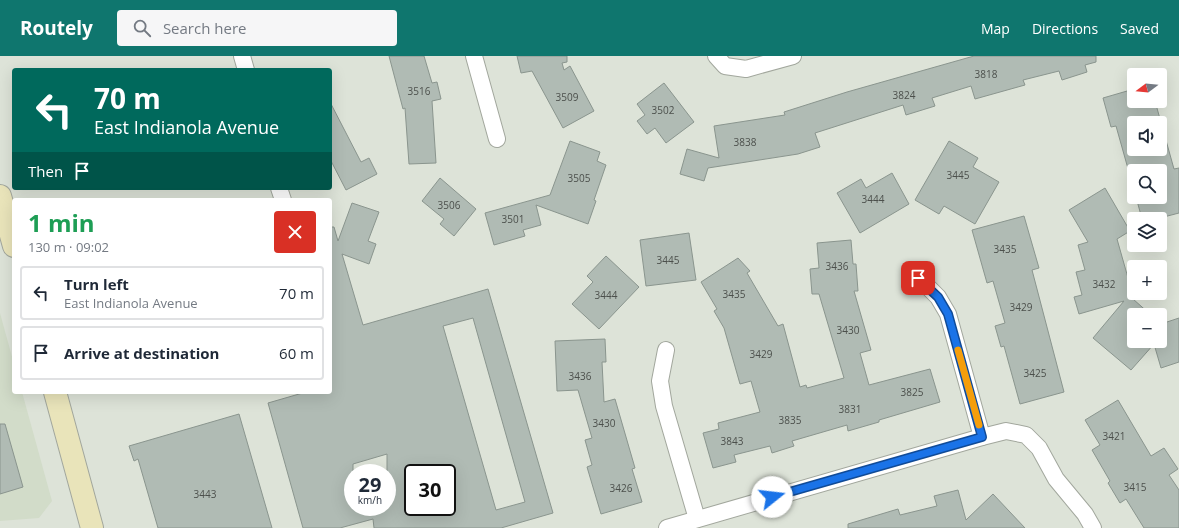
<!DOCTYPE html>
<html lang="en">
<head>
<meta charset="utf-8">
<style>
  body { margin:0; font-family:"Open Sans",sans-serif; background:#f6f6f7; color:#1f2937; height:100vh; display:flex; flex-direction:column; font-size:15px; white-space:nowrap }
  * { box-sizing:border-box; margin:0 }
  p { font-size:13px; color:#747a83 }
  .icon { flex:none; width:22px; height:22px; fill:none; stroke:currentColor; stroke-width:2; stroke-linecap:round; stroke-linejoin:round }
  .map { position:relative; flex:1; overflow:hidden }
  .details { position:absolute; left:12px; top:142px; width:320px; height:196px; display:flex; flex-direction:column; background:#fff; border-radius:4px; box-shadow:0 4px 16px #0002 }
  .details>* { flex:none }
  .guide { position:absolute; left:12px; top:12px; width:320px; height:122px; border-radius:4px; box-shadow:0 4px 16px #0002; background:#00695c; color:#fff; overflow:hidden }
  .needle { width:26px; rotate:254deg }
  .tools { position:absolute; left:1127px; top:12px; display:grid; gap:8px }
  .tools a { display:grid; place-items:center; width:40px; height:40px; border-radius:4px; background:#fff; box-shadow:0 4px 16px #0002; font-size:20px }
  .speed { position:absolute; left:344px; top:408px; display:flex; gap:8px; font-size:20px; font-weight:700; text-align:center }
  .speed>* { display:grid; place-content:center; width:52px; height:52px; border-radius:50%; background:#fff; box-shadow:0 4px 16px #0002; line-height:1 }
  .speed small { font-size:10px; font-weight:400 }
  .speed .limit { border:2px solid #111; border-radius:6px; background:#fff; color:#111 }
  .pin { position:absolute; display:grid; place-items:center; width:34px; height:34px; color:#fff; margin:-17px; border-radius:8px; box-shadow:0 2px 6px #0006 }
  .me { position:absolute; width:44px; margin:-22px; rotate:74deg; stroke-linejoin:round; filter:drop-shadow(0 0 3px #0008) }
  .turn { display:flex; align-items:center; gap:14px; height:84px; padding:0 16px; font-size:18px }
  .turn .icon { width:52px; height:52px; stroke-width:2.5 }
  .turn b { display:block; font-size:28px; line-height:34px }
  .then { display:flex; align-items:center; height:38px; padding:0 16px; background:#0003; gap:8px; font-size:15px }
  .round { display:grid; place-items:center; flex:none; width:42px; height:42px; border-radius:4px; background:#f6f6f7 }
  .headline { display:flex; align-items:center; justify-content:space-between; height:68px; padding:0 16px }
  h1 { font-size:24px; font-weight:700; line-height:30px; color:#1e9e55 }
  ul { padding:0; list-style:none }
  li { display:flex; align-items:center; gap:12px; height:54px; margin:0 8px 6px; padding:0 8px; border:2px solid #e0e1e3; border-radius:4px }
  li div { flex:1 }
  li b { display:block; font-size:15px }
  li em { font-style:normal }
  header { display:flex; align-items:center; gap:24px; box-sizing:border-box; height:56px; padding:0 20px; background:#0f766e; color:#fff }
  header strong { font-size:19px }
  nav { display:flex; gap:22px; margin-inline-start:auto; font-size:14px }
  .search { width:280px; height:36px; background:#f6f6f7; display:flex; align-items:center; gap:10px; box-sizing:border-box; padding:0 14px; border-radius:4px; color:#747a83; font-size:15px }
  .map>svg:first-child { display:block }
  .built { fill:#d2dcc9 }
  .building { fill:#b0bbb4; stroke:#8a958e; fill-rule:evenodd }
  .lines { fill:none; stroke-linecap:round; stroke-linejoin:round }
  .minor-casing { stroke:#a2a79d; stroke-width:18 }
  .secondary-casing { stroke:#a2a79d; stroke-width:24 }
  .minor { stroke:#fff; stroke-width:16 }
  .secondary { stroke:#e9e4ba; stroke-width:22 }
  .route-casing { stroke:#114b97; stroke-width:10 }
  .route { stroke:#1a73e8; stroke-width:7 }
  .slow { stroke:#f59e0b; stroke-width:7 }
  .labels { text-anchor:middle; stroke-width:4; stroke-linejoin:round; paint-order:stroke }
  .number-label { font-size:10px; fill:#4c504c }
</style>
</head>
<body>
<header>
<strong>Routely</strong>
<div class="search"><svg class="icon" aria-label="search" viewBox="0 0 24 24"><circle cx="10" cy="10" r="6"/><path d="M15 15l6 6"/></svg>Search here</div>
<nav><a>Map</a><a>Directions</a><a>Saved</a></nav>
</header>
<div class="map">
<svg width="1179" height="472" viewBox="0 0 1179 472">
  <rect width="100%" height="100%" fill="#dde3d8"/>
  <!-- built -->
  <path class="built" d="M0,257L14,308V336H22L52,445L39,462L0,465Z"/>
  <!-- building -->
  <g class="building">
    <path d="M389,0H424L432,27L437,26L441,43L432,45L436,107L409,108L405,52L403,53Z"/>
    <path d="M517,0H567V6L562,7L564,14L570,10L594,55L563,72L532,15L521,17Z"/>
    <path d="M974,0H1096V6L1085,9L1087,16L1062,24L1059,15L1023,24L1025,29L975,43L971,30L932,42L935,50L906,59L903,49L815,77L820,91L798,98L708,112L704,125L680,118L687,93L719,102L714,70L785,59L784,56L847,36Z"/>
    <path d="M664,27L694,66L666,87L655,72L647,78L637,65L645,59L637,48Z"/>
    <path d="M1134,33V45H1155L1174,113L1179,112V157L1156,163H1142L1136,141H1160V115H1134V134L1116,70L1111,71L1103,42ZM1134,67H1160V93H1134Z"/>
    <path d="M330,46L361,106L369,102L377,118L346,134L330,103Z"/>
    <path d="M570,85L600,96L597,105L606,109L594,144L596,145L588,168L536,149L541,169L523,174L525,180L494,189L485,157L550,139Z"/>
    <path d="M949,85L978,102L973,111L999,126L975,168L944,150L939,158L915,144Z"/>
    <path d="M892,117L909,148L860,177L837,137L861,123L866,132Z"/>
    <path d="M440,122L476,153L454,180L440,168L444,163L422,145Z"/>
    <path d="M1105,132L1130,175L1117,183L1134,243H1133L1151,259H1134V285H1160V267L1161,268L1179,262V306L1161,312L1154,288L1131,314L1093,282L1124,245L1079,258L1074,241L1082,239L1076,216L1085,214L1078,189L1088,186L1069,154Z"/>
    <path d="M352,147L379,156L368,185L376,188L369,208L342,198L363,269L488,233L553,457L501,472H374L373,463L340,472H303L268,347L306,336H330V171H334L338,185ZM473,262L525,446L496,454L443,270ZM387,398V451H353V408ZM413,417H447V451H413Z"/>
    <path d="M1024,160L1039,212L1032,214L1064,336L1020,348L1004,290L1001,291L995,270L1005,267L993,225L987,227L972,174Z"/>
    <path d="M689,177L696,224L646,230L640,184Z"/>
    <path d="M851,184L853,208H856L858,235H854L871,294L860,297L869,329L930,313L940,346L879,364V366L848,375L847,369L792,385L794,390L772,397L770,390L734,399L736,406L713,412L703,377L719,373L718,367L760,356L751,325L740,328L724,272L714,255L717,253L701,226L738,202L750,215L747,217L778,270L783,268L800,331L806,329L807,332L844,322L819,238H812L810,213L819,212L817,187Z"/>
    <path d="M606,200L639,231L599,273L572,248L593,226L587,220Z"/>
    <path d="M605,283L606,306H602L604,346L615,343L635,412L632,413L642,446L601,458L587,411L592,409L585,384L592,382L578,334L557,335L555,285Z"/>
    <path d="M1118,344L1151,400L1164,392L1178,413L1169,419L1179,434V472H1144L1126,443L1120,447L1108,427L1110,425L1092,394L1100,389L1085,364Z"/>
    <path d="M239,358L272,472H158L138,403L134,405L129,390Z"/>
    <path d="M0,368H5L23,431L0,438Z"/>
    <path d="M958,434L966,464L993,438L1025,472H848V468L898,453L900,459L937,450L934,440Z"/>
  </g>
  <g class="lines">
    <defs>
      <g id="minor">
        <path d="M242,0L246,14"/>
        <path d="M474,0L497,83"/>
        <path d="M716,0L725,10L746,13L793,0"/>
        <path d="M279,132L283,144"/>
        <path d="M918,221L938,241L948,258L982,381L1006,375L1026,379L1039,392L1056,423L1085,458L1093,472"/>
        <path d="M666,294L660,325L664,350L697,463"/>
        <path d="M667,472L982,381"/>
      </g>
      <g id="secondary">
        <path d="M0,140L14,190"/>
        <path d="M55,336L92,472"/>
      </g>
    </defs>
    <!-- minor casing -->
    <use href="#minor" class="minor-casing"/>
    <!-- secondary casing -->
    <use href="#secondary" class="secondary-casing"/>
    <!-- minor -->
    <use href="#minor" class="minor"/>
    <!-- secondary -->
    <use href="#secondary" class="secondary"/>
  </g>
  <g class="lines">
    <defs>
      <path id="route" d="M772,441L982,381L948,258L938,241L918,222"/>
    </defs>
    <!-- route casing -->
    <use href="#route" class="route-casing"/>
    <!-- route -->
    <use href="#route" class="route"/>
    <!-- slow -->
    <path class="slow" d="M958,294L979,369"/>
  </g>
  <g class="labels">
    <!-- number labels -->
    <g class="number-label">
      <text x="986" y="22">3818</text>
      <text x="419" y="39">3516</text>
      <text x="904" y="43">3824</text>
      <text x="567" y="45">3509</text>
      <text x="663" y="58">3502</text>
      <text x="745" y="90">3838</text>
      <text x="958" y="123">3445</text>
      <text x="579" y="126">3505</text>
      <text x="873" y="147">3444</text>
      <text x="449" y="153">3506</text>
      <text x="513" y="167">3501</text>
      <text x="1005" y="197">3435</text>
      <text x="668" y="208">3445</text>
      <text x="837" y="214">3436</text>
      <text x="1104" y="232">3432</text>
      <text x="734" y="242">3435</text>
      <text x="606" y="243">3444</text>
      <text x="1021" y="255">3429</text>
      <text x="848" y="278">3430</text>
      <text x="761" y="302">3429</text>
      <text x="1035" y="321">3425</text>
      <text x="580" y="324">3436</text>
      <text x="912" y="340">3825</text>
      <text x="850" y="357">3831</text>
      <text x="790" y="368">3835</text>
      <text x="604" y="371">3430</text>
      <text x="1114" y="384">3421</text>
      <text x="732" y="389">3843</text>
      <text x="1135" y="435">3415</text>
      <text x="621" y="436">3426</text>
      <text x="205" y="442">3443</text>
    </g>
  </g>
</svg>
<div class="tools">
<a><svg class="needle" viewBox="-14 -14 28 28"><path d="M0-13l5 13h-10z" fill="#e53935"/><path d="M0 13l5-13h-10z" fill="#747a83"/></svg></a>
<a><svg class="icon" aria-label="sound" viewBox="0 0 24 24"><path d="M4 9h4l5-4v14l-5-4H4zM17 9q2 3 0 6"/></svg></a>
<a><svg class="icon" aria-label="search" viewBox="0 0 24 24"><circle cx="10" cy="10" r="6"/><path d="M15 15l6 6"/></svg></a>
<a><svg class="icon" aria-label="layers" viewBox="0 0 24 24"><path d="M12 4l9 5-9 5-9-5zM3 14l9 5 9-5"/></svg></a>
<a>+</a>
<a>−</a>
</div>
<div class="speed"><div>29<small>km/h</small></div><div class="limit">30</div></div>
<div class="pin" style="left:918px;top:222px;background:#d93025"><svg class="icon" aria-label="arrive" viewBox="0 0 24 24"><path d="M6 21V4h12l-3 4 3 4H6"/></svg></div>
<svg class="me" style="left:772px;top:441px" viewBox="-20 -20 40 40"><circle r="19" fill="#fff"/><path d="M0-13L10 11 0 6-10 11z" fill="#1a73e8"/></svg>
<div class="guide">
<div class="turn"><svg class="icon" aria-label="left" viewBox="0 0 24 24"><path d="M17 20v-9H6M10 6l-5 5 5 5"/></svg><div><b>70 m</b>East Indianola Avenue</div></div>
<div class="then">Then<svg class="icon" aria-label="arrive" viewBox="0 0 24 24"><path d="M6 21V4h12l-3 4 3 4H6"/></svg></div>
</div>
<section class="details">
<div class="headline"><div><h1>1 min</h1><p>130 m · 09:02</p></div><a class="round" style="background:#d93025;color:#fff"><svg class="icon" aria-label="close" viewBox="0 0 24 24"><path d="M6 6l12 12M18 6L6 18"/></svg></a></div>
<ul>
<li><svg class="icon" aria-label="left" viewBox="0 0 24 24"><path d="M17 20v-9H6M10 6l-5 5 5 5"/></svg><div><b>Turn left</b><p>East Indianola Avenue</p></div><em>70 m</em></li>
<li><svg class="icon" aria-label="arrive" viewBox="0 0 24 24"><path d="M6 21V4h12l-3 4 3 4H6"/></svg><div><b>Arrive at destination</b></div><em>60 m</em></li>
</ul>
</section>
</div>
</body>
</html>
